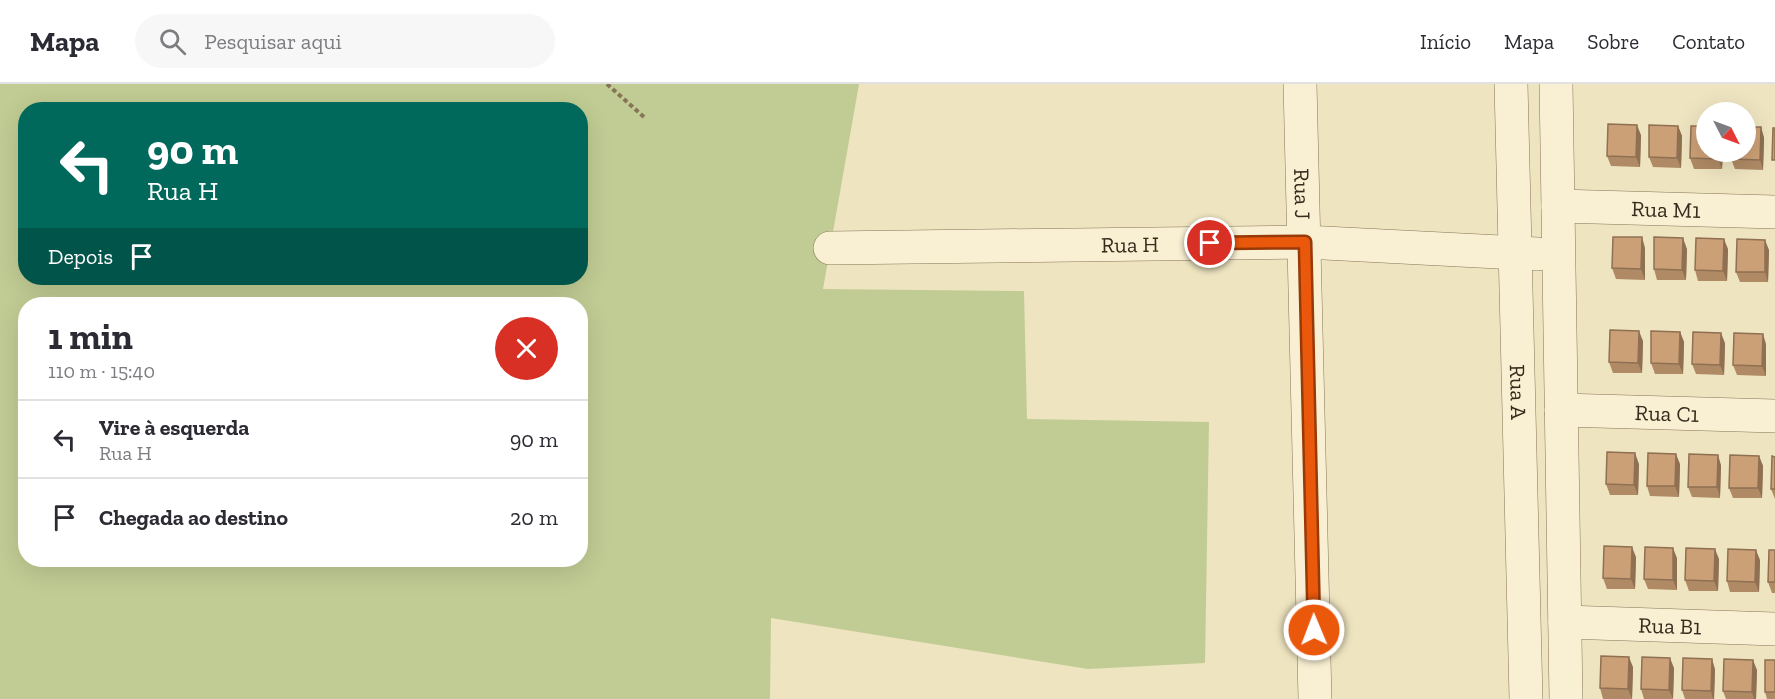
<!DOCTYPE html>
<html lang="pt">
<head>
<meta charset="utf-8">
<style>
  body { margin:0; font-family:"Zilla Slab",serif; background:#f7f7f7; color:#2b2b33; height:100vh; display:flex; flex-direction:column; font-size:22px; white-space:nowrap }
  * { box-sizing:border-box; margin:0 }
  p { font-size:20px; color:#7c7c81 }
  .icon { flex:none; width:33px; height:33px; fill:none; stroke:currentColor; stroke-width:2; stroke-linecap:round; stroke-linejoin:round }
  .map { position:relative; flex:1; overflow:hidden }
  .details { position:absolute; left:18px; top:213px; width:570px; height:270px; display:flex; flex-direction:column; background:#fff; border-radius:24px; box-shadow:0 6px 24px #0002 }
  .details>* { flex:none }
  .hud { position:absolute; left:18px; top:18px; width:570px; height:183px; border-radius:24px; box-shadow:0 6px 24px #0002; background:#00695c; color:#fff; overflow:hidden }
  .needle { width:39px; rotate:132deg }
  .buttons { position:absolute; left:1696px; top:18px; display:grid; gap:12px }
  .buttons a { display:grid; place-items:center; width:60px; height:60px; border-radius:50%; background:#fff; box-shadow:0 6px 24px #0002; font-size:30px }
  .pin { position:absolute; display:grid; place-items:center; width:51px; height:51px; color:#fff; margin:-26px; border:3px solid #fff; border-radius:50%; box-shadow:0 2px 6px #0007 }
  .me { position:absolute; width:66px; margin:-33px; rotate:359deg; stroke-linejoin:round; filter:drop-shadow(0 0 4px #0008) }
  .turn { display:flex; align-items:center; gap:21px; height:126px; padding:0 30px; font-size:27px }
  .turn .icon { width:78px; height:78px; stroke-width:2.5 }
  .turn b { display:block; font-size:42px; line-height:51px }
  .then { display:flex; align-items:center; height:57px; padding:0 30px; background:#0003; gap:12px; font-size:22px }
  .round { display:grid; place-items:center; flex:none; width:63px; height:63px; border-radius:32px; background:#f7f7f7 }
  .head { display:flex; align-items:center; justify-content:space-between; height:102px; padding:0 30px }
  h1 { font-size:36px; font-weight:800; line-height:45px }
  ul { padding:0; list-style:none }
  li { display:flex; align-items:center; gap:18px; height:78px; padding:0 30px; border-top:2px solid #e1e1e2 }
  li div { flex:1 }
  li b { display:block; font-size:22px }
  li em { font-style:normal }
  header { display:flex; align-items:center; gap:36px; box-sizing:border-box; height:84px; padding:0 30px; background:#fff; border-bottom:2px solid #e1e1e2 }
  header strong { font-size:28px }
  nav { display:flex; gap:33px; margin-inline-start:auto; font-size:21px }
  .search { width:420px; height:54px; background:#f7f7f7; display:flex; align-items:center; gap:15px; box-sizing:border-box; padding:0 21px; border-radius:33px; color:#7c7c81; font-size:22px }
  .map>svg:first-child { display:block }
  .green { fill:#c1cc94; fill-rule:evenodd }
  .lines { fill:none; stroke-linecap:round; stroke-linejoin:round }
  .minor-casing { stroke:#877558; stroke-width:34 }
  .path { stroke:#877558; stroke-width:4; stroke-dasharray:4.5 3; stroke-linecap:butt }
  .minor { stroke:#f9f0d3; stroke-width:33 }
  .wall { fill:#af8a65 }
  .shaded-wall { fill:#8f7053 }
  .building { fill:#cca076; stroke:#8f7053; stroke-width:1.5 }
  .route-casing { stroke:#983908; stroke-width:15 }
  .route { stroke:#ea580c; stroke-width:10 }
  .labels { text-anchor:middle; stroke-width:5; stroke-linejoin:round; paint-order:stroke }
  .street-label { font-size:22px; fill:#362b1d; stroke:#f5edd0 }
</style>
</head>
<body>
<header>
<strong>Mapa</strong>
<div class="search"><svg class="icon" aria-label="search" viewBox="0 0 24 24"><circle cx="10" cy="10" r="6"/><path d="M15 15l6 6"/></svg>Pesquisar aqui</div>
<nav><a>Início</a><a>Mapa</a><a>Sobre</a><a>Contato</a></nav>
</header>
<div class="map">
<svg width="1775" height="615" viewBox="0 0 1775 615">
  <rect width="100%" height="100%" fill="#eee4c0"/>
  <!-- green -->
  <path class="green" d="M0,0H859L823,205L1024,207L1027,335L1209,338L1205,579L1088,585L771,534L770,615H0ZM26,26H580V194H26ZM26,220H580V476H26Z"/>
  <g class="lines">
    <defs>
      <g id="minor">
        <path id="s1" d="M1300,0L1315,615"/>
        <path id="s2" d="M1511,0L1526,615"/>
        <path d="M1556,0L1566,615"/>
        <path id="s3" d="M1558,122L1775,128"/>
        <path id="s4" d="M830,164L1305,158L1538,170"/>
        <path id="s5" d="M1561,326L1775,332"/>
        <path id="s6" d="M1565,538L1775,545"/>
      </g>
    </defs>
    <!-- minor casing -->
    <use href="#minor" class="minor-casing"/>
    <!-- path -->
    <path class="path" d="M607,0L644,33"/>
    <!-- minor -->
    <use href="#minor" class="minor"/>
  </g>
  <!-- wall -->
  <g class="wall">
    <path d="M1678,42L1682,52L1681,84L1653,83L1649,73Z"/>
    <path d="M1761,43L1764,54L1763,86L1735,85L1731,75Z"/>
    <path d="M1641,51L1640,83L1611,82L1607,72Z"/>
    <path d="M1707,68H1723L1722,85H1694L1690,74Z"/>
    <path d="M1645,164V196L1616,195L1612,184Z"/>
    <path d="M1687,165L1686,196H1657L1654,185Z"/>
    <path d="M1728,165L1727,197H1698L1695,186Z"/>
    <path d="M1769,166L1768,198H1740L1736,188Z"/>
    <path d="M1680,248L1684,258L1683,290H1655L1651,279Z"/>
    <path d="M1643,257L1642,289H1613L1609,278Z"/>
    <path d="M1725,259L1724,291L1696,290L1692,280Z"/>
    <path d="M1766,260V292L1737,291L1733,281Z"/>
    <path d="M1759,372L1763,382L1762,414H1733L1729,404Z"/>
    <path d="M1775,373V415L1771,405Z"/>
    <path d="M1639,380L1638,411H1610L1606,400Z"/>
    <path d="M1680,380L1679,413L1650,412L1647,402Z"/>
    <path d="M1721,381L1720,414L1692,413L1688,403Z"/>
    <path d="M1775,466V509H1772L1768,498Z"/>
    <path d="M1636,473L1635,505H1607L1603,494Z"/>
    <path d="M1677,474V506L1648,505L1644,495Z"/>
    <path d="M1719,475L1718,507H1689L1685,496Z"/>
    <path d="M1760,476L1759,508H1730L1727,497Z"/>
    <path d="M1775,576V615H1767L1765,608Z"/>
    <path d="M1633,583L1632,615H1603L1600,604Z"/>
    <path d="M1674,584L1673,615H1644L1641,605Z"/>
    <path d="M1715,585L1714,615H1685L1682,606Z"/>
    <path d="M1757,586L1756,615H1726L1723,607Z"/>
  </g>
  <!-- shaded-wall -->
  <g class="shaded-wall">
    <path d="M1637,41L1641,51L1640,83L1636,73Z"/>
    <path d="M1678,42L1682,52L1681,84L1677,74Z"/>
    <path d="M1761,43L1764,54L1763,86L1760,76Z"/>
    <path d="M1719,68H1723L1722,85L1718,75Z"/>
    <path d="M1642,153L1645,164V196L1641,185Z"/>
    <path d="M1683,154L1687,165L1686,196L1682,186Z"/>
    <path d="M1724,155L1728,165L1727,197L1723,187Z"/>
    <path d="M1765,156L1769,166L1768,198L1765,188Z"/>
    <path d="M1639,247L1643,257L1642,289L1638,279Z"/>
    <path d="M1680,248L1684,258L1683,290L1679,280Z"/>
    <path d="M1721,249L1725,259L1724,291L1720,281Z"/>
    <path d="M1763,250L1766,260V292L1762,282Z"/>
    <path d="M1635,369L1639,380L1638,411L1634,401Z"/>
    <path d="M1676,370L1680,380L1679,413L1675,402Z"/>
    <path d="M1718,371L1721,381L1720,414L1717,403Z"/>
    <path d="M1759,372L1763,382L1762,414L1758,404Z"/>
    <path d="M1632,463L1636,473L1635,505L1631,495Z"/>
    <path d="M1673,464L1677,474V506L1673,496Z"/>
    <path d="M1715,465L1719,475L1718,507L1714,497Z"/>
    <path d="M1756,466L1760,476L1759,508L1755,498Z"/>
    <path d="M1629,573L1633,583L1632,615L1628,605Z"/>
    <path d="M1670,574L1674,584L1673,615L1669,606Z"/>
    <path d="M1712,575L1715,585L1714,615H1713L1711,607Z"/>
    <path d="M1753,576L1757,586L1756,615H1754L1752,608Z"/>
  </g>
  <!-- building -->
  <g class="building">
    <path d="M1608,40L1637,41L1636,73L1607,72Z"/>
    <path d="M1649,41L1678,42L1677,74L1649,73Z"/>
    <path d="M1691,42H1707V68H1719L1718,75L1690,74Z"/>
    <path d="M1746,43H1761L1760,76L1731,75V68H1746Z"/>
    <path d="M1773,44H1775V76H1772Z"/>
    <path d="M1613,153H1642L1641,185L1612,184Z"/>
    <path d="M1654,153L1683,154L1682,186L1654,185Z"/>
    <path d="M1696,154L1724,155L1723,187L1695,186Z"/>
    <path d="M1737,155L1765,156V188H1736Z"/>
    <path d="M1610,246L1639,247L1638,279L1609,278Z"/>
    <path d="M1651,247L1680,248L1679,280L1651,279Z"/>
    <path d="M1693,248L1721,249L1720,281L1692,280Z"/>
    <path d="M1734,249L1763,250L1762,282L1733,281Z"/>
    <path d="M1607,368L1635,369L1634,401L1606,400Z"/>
    <path d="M1648,369L1676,370L1675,402H1647Z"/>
    <path d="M1689,370L1718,371L1717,403H1688Z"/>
    <path d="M1730,371L1759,372L1758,404H1729Z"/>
    <path d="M1772,372L1775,373V405H1771Z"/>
    <path d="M1604,462L1632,463L1631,495L1603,494Z"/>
    <path d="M1645,463L1673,464V496L1644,495Z"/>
    <path d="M1686,464L1715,465L1714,497L1685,496Z"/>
    <path d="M1728,465L1756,466L1755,498L1727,497Z"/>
    <path d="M1769,466H1775V498H1768Z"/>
    <path d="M1601,572L1629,573L1628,605L1600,604Z"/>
    <path d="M1642,573L1670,574L1669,606L1641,605Z"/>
    <path d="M1683,574L1712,575L1711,607L1682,606Z"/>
    <path d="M1724,575L1753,576L1752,608L1723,607Z"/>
    <rect x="1765" y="576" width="10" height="32"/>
  </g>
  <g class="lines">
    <defs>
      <path id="route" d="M1210,159L1305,158L1314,546"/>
    </defs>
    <!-- route casing -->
    <use href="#route" class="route-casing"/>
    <!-- route -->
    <use href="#route" class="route"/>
  </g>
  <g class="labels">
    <!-- street labels -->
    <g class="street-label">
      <text dy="8" stroke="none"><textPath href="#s1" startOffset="110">Rua J</textPath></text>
      <text dy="8" stroke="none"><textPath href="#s3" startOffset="108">Rua M1</textPath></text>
      <text dy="8" stroke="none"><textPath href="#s4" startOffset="300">Rua H</textPath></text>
      <text dy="8" stroke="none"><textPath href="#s2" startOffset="308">Rua A</textPath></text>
      <text dy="8" stroke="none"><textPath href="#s5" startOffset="106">Rua C1</textPath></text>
      <text dy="8" stroke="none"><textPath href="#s6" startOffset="105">Rua B1</textPath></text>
    </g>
  </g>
</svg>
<div class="buttons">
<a><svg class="needle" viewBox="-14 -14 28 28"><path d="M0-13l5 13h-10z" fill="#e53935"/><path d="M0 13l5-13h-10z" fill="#7c7c81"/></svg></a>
</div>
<div class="pin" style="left:1210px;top:159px;background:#d93025"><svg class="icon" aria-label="arrive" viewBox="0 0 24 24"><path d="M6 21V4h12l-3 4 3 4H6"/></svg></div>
<svg class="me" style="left:1314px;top:546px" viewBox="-20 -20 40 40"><circle r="17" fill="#ea580c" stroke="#fff" stroke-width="3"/><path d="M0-11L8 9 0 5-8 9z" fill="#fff"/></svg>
<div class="hud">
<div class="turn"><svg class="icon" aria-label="left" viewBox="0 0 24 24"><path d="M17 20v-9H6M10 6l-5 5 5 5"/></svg><div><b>90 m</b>Rua H</div></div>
<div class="then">Depois<svg class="icon" aria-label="arrive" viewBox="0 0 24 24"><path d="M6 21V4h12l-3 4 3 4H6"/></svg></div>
</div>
<section class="details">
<div class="head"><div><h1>1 min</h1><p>110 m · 15:40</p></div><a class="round" style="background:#d93025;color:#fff"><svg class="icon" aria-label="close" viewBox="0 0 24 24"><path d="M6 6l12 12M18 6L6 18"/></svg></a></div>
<ul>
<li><svg class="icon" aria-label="left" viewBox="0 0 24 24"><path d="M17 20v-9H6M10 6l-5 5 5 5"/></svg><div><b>Vire à esquerda</b><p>Rua H</p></div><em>90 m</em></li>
<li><svg class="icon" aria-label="arrive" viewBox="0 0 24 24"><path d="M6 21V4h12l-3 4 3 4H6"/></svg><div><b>Chegada ao destino</b></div><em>20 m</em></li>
</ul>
</section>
</div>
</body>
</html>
